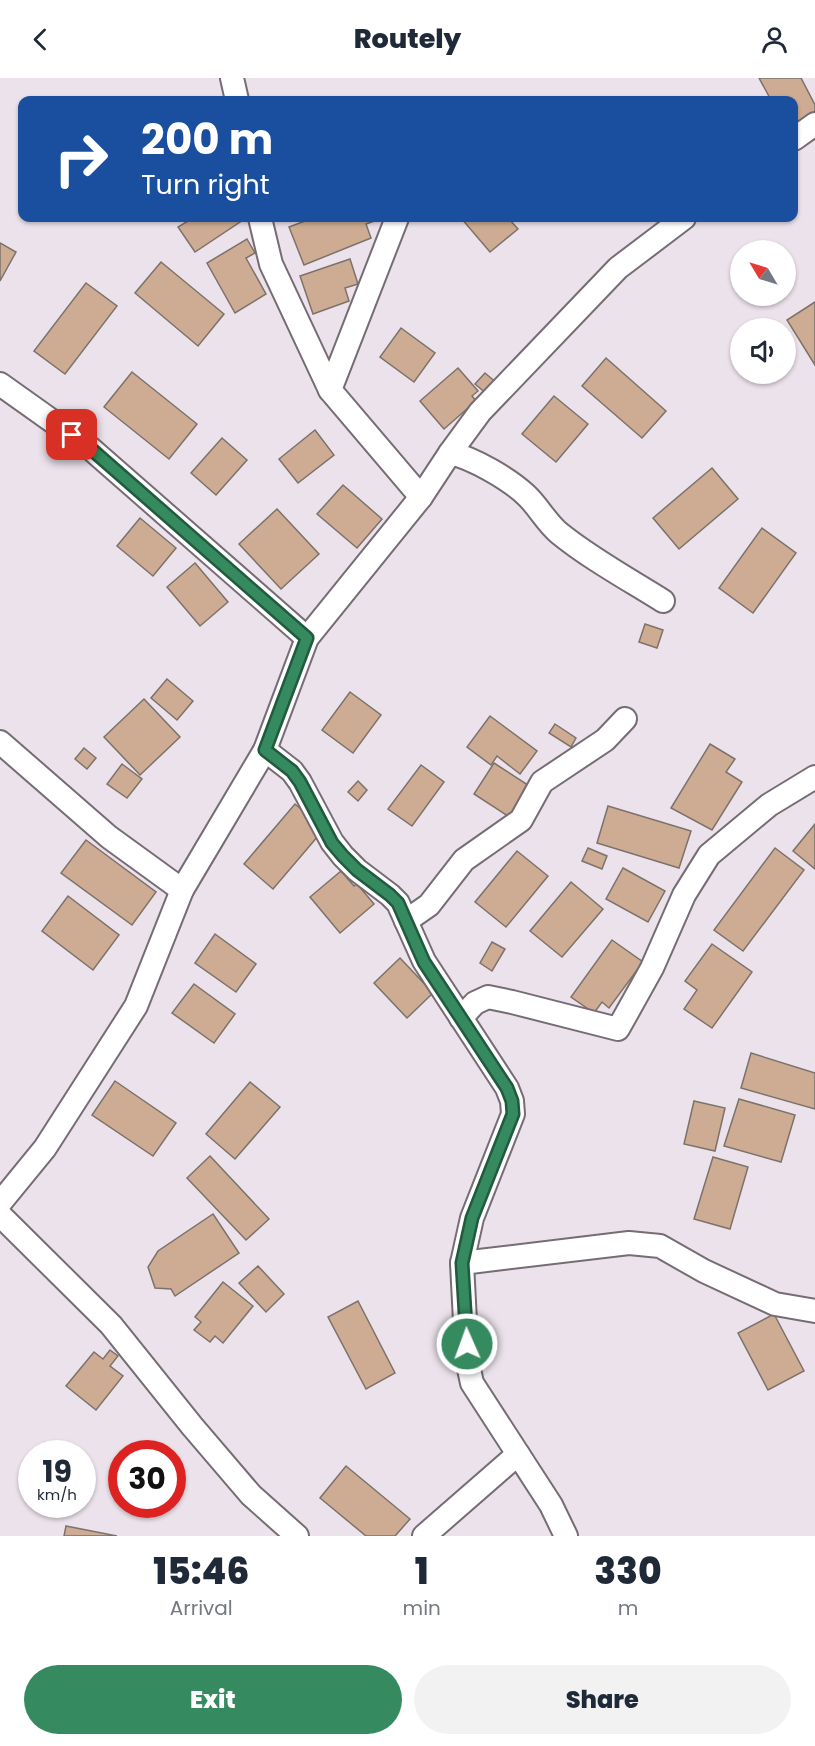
<!DOCTYPE html>
<html lang="en">
<head>
<meta charset="utf-8">
<style>
  body { margin:0; font-family:Poppins,sans-serif; background:#f2f2f3; color:#1f2937; height:100vh; display:flex; flex-direction:column; font-size:22px; white-space:nowrap }
  * { box-sizing:border-box; margin:0 }
  p { font-size:20px; color:#747a83 }
  .icon { flex:none; width:33px; height:33px; fill:none; stroke:currentColor; stroke-width:2; stroke-linecap:round; stroke-linejoin:round }
  .map { position:relative; height:1458px; overflow:hidden }
  .drawer { display:flex; flex-direction:column; background:#fff; flex:1 }
  .drawer>* { flex:none }
  .banner { position:absolute; left:18px; top:18px; width:780px; height:126px; border-radius:12px; box-shadow:0 2px 4px #0004; background:#1a4fa0; color:#fff; overflow:hidden }
  .needle { width:39px; rotate:308deg }
  .buttons { position:absolute; left:730px; top:162px; display:grid; gap:12px }
  .buttons a { display:grid; place-items:center; width:66px; height:66px; border-radius:50%; background:#fff; box-shadow:0 2px 4px #0004; font-size:30px }
  .speed { position:absolute; left:18px; top:1362px; display:flex; gap:12px; font-size:30px; font-weight:700; text-align:center }
  .speed>* { display:grid; place-content:center; width:78px; height:78px; border-radius:50%; background:#fff; box-shadow:0 2px 4px #0004; line-height:1 }
  .speed small { font-size:15px; font-weight:400 }
  .speed .limit { border:9px solid #d22; background:#fff; color:#111 }
  .pin { position:absolute; display:grid; place-items:center; width:51px; height:51px; color:#fff; margin:-26px; border-radius:12px; box-shadow:0 3px 9px #0006 }
  .me { position:absolute; width:66px; margin:-33px; rotate:358deg; stroke-linejoin:round; filter:drop-shadow(0 0 4px #0008) }
  .turn { display:flex; align-items:center; gap:21px; height:126px; padding:0 24px; font-size:27px }
  .turn .icon { width:78px; height:78px; stroke-width:2.5 }
  .turn b { display:block; font-size:42px; line-height:51px }
  .eta { display:flex; justify-content:space-evenly; align-items:center; height:102px; text-align:center }
  .eta b { font-size:36px; font-weight:800; line-height:42px }
  .cta { display:flex; gap:12px; margin-top:auto; padding:12px 24px }
  .cta a { flex:1; height:69px; border-radius:36px; background:#358b5f; color:#fff; font-size:24px; font-weight:800; line-height:69px; text-align:center }
  .cta a+a { background:#f2f2f3; color:#1f2937 }
  header { display:flex; justify-content:space-between; align-items:center; height:78px; padding:0 24px; background:#fff; font-size:27px; font-weight:800 }
  .map>svg:first-child { display:block }
  .building { fill:#ceac93; stroke:#7c726b; stroke-width:1.5 }
  .lines { fill:none; stroke-linecap:round; stroke-linejoin:round }
  .minor-casing { stroke:#756c74; stroke-width:26 }
  .minor { stroke:#fff; stroke-width:22 }
  .route-casing { stroke:#225a3e; stroke-width:15 }
  .route { stroke:#358b5f; stroke-width:10 }
</style>
</head>
<body>
<header><svg class="icon" aria-label="back" viewBox="0 0 24 24"><path d="M15 5l-7 7 7 7"/></svg>Routely<svg class="icon" aria-label="person" viewBox="0 0 24 24"><circle cx="12" cy="8" r="4"/><path d="M4 21q1-7 8-7t8 7"/></svg></header>
<div class="map">
<svg width="815" height="1458" viewBox="0 0 815 1458">
  <rect width="100%" height="100%" fill="#ece2eb"/>
  <!-- building -->
  <g class="building">
    <path d="M759,0H801L815,27V36L794,47V22H771Z"/>
    <path d="M193,140H237L240,144L195,174L178,149Z"/>
    <path d="M313,140H383L366,146L371,160L304,187L289,149Z"/>
    <path d="M461,140H508L518,151L490,174Z"/>
    <path d="M247,161L255,175L246,180L266,216L235,235L207,185Z"/>
    <path d="M0,165L16,174L0,203Z"/>
    <path d="M350,181L358,206L345,210L349,223L313,236L300,198Z"/>
    <path d="M161,184L224,236L198,268L135,215Z"/>
    <path d="M86,205L117,228L65,296L34,273Z"/>
    <path d="M815,224V287L787,242Z"/>
    <path d="M401,250L435,275L414,304L380,279Z"/>
    <path d="M606,280L666,333L642,360L582,308Z"/>
    <path d="M458,290L478,313L472,318L476,323L444,351L420,323Z"/>
    <path d="M132,294L197,346L169,381L104,329Z"/>
    <path d="M485,295L498,306L488,317L475,306Z"/>
    <path d="M554,318L588,346L556,384L522,356Z"/>
    <path d="M315,352L334,377L298,405L279,381Z"/>
    <path d="M222,360L247,382L216,417L191,395Z"/>
    <path d="M712,390L738,421L679,471L653,440Z"/>
    <path d="M343,407L382,441L357,470L317,436Z"/>
    <path d="M277,431L319,476L281,511L239,466Z"/>
    <path d="M140,440L176,470L153,498L117,468Z"/>
    <path d="M762,450L796,475L753,535L719,510Z"/>
    <path d="M195,485L228,524L200,548L167,509Z"/>
    <path d="M645,546L663,552L657,570L639,564Z"/>
    <path d="M167,601L193,623L177,642L151,620Z"/>
    <path d="M350,614L381,637L353,675L322,652Z"/>
    <path d="M144,621L180,659L140,697L104,659Z"/>
    <path d="M490,638L537,673L520,696L497,678L491,687L467,669Z"/>
    <path d="M555,646L576,660L571,669L549,655Z"/>
    <path d="M710,666L735,681L726,694L742,704L712,752L671,730Z"/>
    <path d="M84,670L96,680L87,691L75,681Z"/>
    <path d="M494,685L531,709L511,740L474,716Z"/>
    <path d="M122,686L142,701L127,720L107,706Z"/>
    <path d="M421,687L444,704L412,748L388,731Z"/>
    <path d="M358,703L367,712L358,723L348,714Z"/>
    <path d="M295,726L324,751L273,811L244,786Z"/>
    <path d="M608,728L691,753L679,790L597,765Z"/>
    <path d="M815,746V791L793,773Z"/>
    <path d="M86,762L156,814L132,847L61,795Z"/>
    <path d="M588,770L607,778L602,791L582,783Z"/>
    <path d="M775,770L804,792L743,873L714,852Z"/>
    <path d="M517,773L548,798L506,849L475,824Z"/>
    <path d="M623,790L665,813L648,844L606,821Z"/>
    <path d="M341,793L354,808L357,806L374,826L340,855L310,819Z"/>
    <path d="M571,804L603,831L562,879L530,853Z"/>
    <path d="M68,818L119,857L93,892L42,853Z"/>
    <path d="M215,856L256,886L236,914L195,885Z"/>
    <path d="M612,862L643,884L609,930L602,924L594,935L571,919Z"/>
    <path d="M492,864L505,871L492,893L480,885Z"/>
    <path d="M712,866L752,894L712,950L684,931L697,912L685,903Z"/>
    <path d="M400,880L433,915L407,940L374,905Z"/>
    <path d="M194,906L235,936L214,965L172,935Z"/>
    <path d="M751,975L815,995V1031L741,1010Z"/>
    <path d="M115,1003L176,1045L153,1078L92,1037Z"/>
    <path d="M250,1004L280,1029L235,1081L206,1056Z"/>
    <path d="M739,1021L795,1037L781,1084L724,1068Z"/>
    <path d="M694,1023L725,1030L715,1073L684,1066Z"/>
    <path d="M210,1078L269,1141L246,1162L187,1100Z"/>
    <path d="M713,1079L748,1089L730,1151L694,1141Z"/>
    <path d="M213,1136L239,1175L175,1218L171,1211L155,1210L148,1189L158,1173Z"/>
    <path d="M258,1188L284,1216L266,1234L239,1205Z"/>
    <path d="M223,1204L253,1228L223,1265L215,1258L210,1264L194,1252L201,1244L195,1239Z"/>
    <path d="M358,1223L395,1295L366,1311L328,1239Z"/>
    <path d="M774,1236L804,1293L768,1312L738,1255Z"/>
    <path d="M110,1272L118,1278L110,1288L123,1298L96,1332L66,1308L94,1274L103,1281Z"/>
    <path d="M346,1388L410,1441L395,1458H366L320,1420Z"/>
    <path d="M66,1448L117,1458H64Z"/>
  </g>
  <g class="lines">
    <defs>
      <g id="minor">
        <path d="M232,0L237,22"/>
        <path d="M794,61L815,46"/>
        <path d="M260,140L271,186L330,312L421,419"/>
        <path d="M0,306L90,370L307,560"/>
        <path d="M330,312L397,140"/>
        <path d="M450,375C473,380 509,401 526,417C538,428 546,444 559,455C591,481 628,501 663,523"/>
        <path d="M0,664L109,759L182,812"/>
        <path d="M265,672L292,693L300,704L332,764L343,778L357,792L390,817L398,825L424,883L507,1010L512,1023L513,1036L472,1140L462,1185L467,1282L472,1305L551,1427L566,1458"/>
        <path d="M406,843L429,827L464,782L521,742L542,704L605,662L625,641"/>
        <path d="M461,940L475,925L488,919L512,924L618,951L652,890L684,817L709,777L769,727L815,699"/>
        <path d="M0,1125L45,1070L136,928L182,812L265,672L307,560L421,419L450,375L480,334L618,190L684,140"/>
        <path d="M0,1137L111,1247L192,1348L251,1417L297,1458"/>
        <path d="M462,1185L629,1165L660,1168L704,1193L775,1226L815,1233"/>
        <path d="M424,1458L518,1376"/>
      </g>
    </defs>
    <!-- minor casing -->
    <use href="#minor" class="minor-casing"/>
    <!-- minor -->
    <use href="#minor" class="minor"/>
  </g>
  <g class="lines">
    <defs>
      <path id="route" d="M72,357L90,370L307,560L265,672L292,693L300,704L332,765L343,778L357,792L390,817L398,825L424,884L507,1010L512,1023L513,1036L472,1140L462,1185L467,1266"/>
    </defs>
    <!-- route casing -->
    <use href="#route" class="route-casing"/>
    <!-- route -->
    <use href="#route" class="route"/>
  </g>
</svg>
<div class="buttons">
<a><svg class="needle" viewBox="-14 -14 28 28"><path d="M0-13l5 13h-10z" fill="#e53935"/><path d="M0 13l5-13h-10z" fill="#747a83"/></svg></a>
<a><svg class="icon" aria-label="sound" viewBox="0 0 24 24"><path d="M4 9h4l5-4v14l-5-4H4zM17 9q2 3 0 6"/></svg></a>
</div>
<div class="speed"><div>19<small>km/h</small></div><div class="limit">30</div></div>
<div class="pin" style="left:72px;top:357px;background:#d93025"><svg class="icon" aria-label="arrive" viewBox="0 0 24 24"><path d="M6 21V4h12l-3 4 3 4H6"/></svg></div>
<svg class="me" style="left:467px;top:1266px" viewBox="-20 -20 40 40"><circle r="17" fill="#358b5f" stroke="#fff" stroke-width="3"/><path d="M0-11L8 9 0 5-8 9z" fill="#fff"/></svg>
<div class="banner">
<div class="turn"><svg class="icon" aria-label="right" viewBox="0 0 24 24"><path d="M7 20v-9h11M14 6l5 5-5 5"/></svg><div><b>200 m</b>Turn right</div></div>
</div>
</div>
<section class="drawer">
<div class="eta">
<div><b>15:46</b><p>Arrival</p></div>
<div><b>1</b><p>min</p></div>
<div><b>330</b><p>m</p></div>
</div>
<div class="cta"><a>Exit</a><a>Share</a></div>
</section>
</body>
</html>
